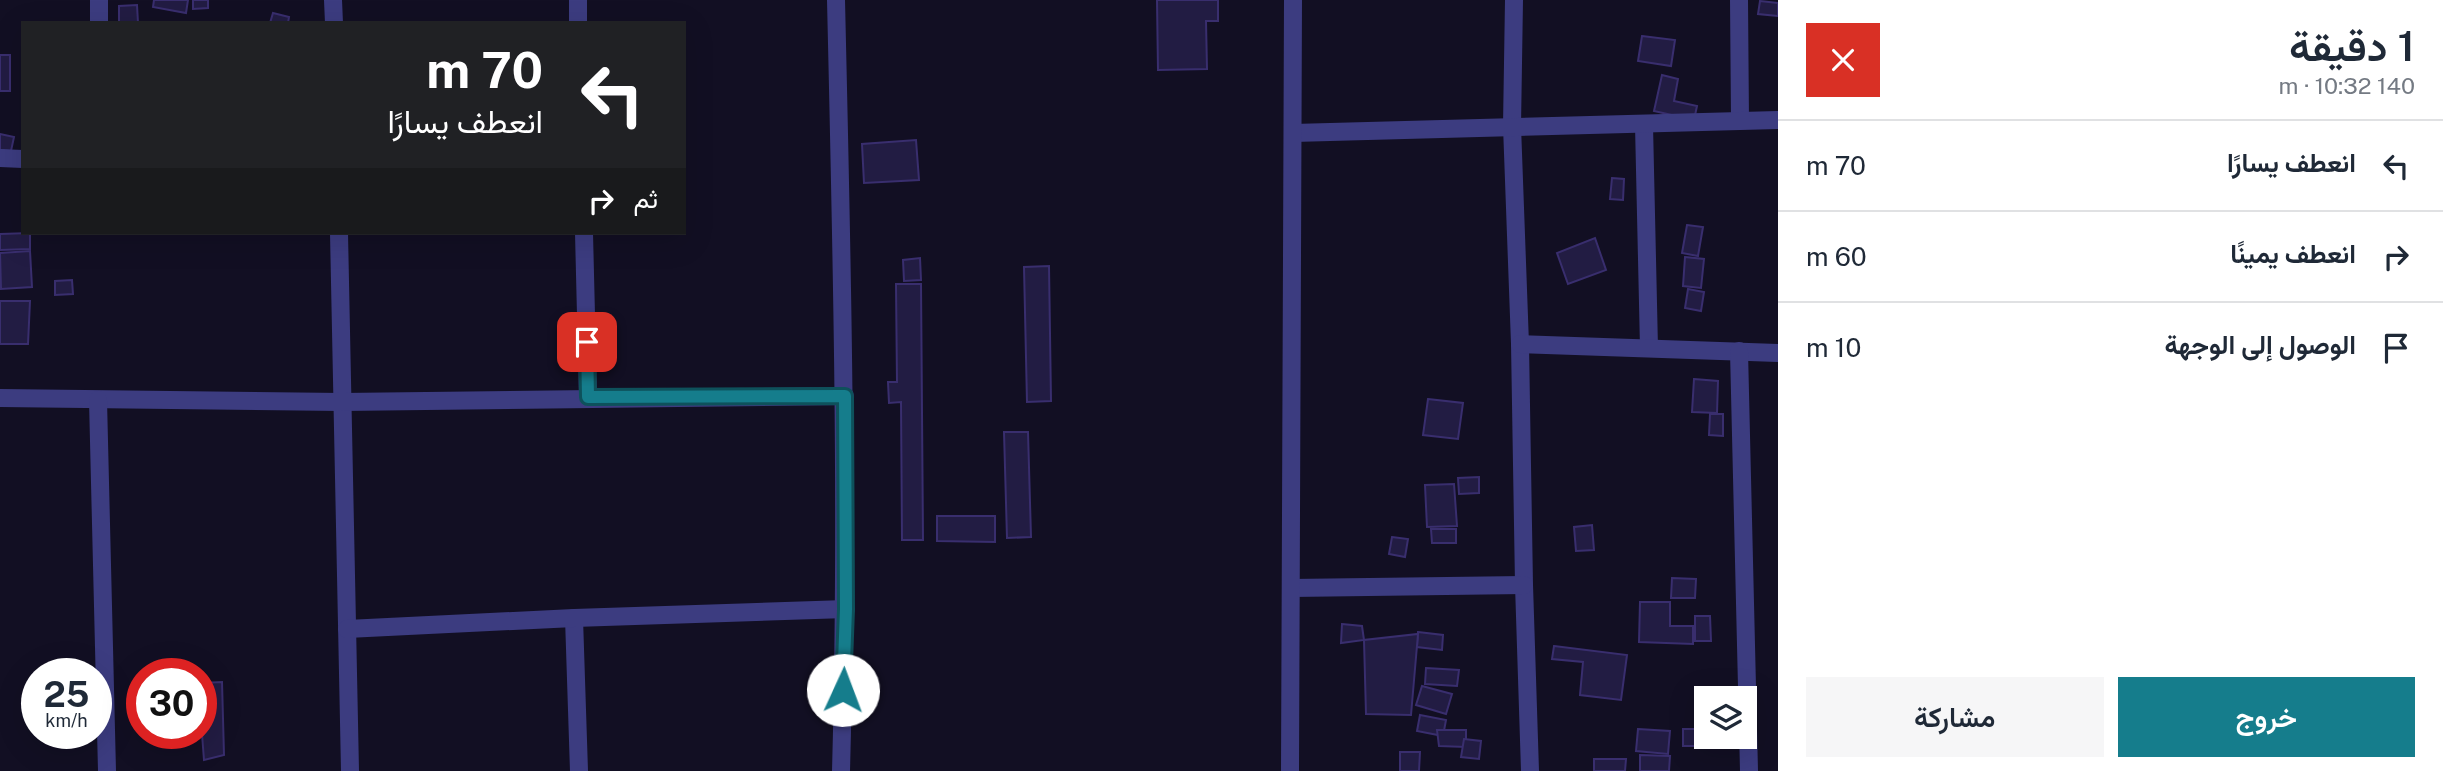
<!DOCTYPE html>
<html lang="ar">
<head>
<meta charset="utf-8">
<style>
  body { margin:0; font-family:"Public Sans",Vazirmatn,sans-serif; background:#f6f6f7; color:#1f2937; direction:rtl; height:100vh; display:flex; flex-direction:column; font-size:26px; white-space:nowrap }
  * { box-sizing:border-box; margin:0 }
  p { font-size:23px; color:#747a83 }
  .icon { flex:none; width:38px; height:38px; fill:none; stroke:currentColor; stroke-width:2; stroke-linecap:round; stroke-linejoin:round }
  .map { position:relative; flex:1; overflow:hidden; direction:ltr }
  .details { display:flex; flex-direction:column; background:#fff; width:665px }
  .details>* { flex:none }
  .top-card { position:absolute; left:21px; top:21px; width:665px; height:214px; border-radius:0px; box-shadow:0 7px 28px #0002; direction:rtl; background:#202124; color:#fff; overflow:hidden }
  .tools { position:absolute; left:1694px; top:686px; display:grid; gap:14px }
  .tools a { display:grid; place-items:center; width:63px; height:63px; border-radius:0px; background:#fff; box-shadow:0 7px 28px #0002; font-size:35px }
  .speed { position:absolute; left:21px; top:658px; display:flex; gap:14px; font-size:35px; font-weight:700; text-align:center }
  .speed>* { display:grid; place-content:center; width:91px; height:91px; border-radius:50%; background:#fff; box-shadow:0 7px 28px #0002; line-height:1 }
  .speed small { font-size:18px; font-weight:400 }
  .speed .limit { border:10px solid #d22; background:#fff; color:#111 }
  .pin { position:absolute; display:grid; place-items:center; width:60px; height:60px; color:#fff; margin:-30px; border-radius:14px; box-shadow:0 4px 10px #0006 }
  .me { position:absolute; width:77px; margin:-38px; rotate:2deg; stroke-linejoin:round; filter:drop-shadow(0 0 5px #0008) }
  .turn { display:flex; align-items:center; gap:24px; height:147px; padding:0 28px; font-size:32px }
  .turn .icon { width:91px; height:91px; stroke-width:2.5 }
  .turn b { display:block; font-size:49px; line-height:60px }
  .then { display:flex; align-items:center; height:66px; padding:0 28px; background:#0003; gap:14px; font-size:26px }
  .round { display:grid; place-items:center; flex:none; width:74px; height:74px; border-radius:0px; background:#f6f6f7 }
  .headline { display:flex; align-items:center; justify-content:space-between; height:119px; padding:0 28px }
  h1 { font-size:42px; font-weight:600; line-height:52px }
  .action { display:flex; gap:14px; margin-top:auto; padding:14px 28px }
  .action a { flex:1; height:80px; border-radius:0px; background:#157d8c; color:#fff; font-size:28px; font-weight:600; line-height:80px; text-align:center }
  .action a+a { background:#f6f6f7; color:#1f2937 }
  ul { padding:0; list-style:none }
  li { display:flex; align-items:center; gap:21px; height:91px; padding:0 28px; border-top:2px solid #e0e1e3 }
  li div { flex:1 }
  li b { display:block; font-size:26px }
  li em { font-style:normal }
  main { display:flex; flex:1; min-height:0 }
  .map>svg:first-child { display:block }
  .building { fill:#221c43; stroke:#392e6e; stroke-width:2 }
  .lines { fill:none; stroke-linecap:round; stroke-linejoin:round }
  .minor { stroke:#3c3c80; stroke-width:18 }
  .route-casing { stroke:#0e515b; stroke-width:18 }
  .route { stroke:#157d8c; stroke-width:12 }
</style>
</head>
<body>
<main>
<section class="details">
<div class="headline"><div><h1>1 دقيقة</h1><p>140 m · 10:32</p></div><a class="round" style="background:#d93025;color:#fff"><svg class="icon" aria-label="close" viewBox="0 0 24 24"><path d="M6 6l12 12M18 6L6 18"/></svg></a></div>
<ul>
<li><svg class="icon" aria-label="left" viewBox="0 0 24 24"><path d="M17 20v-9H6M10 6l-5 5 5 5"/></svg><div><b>انعطف يسارًا</b></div><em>70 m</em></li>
<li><svg class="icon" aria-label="right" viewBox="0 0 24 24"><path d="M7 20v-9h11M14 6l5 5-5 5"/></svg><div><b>انعطف يمينًا</b></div><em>60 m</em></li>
<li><svg class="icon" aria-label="arrive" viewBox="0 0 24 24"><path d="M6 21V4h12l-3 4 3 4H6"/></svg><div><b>الوصول إلى الوجهة</b></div><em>10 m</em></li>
</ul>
<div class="action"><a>خروج</a><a>مشاركة</a></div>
</section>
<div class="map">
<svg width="1778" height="771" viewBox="0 0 1778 771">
  <rect width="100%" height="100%" fill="#120f23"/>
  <!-- building -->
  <g class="building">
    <path d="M154,0H188L186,13L153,7Z"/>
    <path d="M193,0H208V8L193,9Z"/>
    <path d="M1157,0H1218V21H1206L1207,69L1158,70Z"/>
    <path d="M1760,1L1778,3V16L1758,14Z"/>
    <path d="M137,5L138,23H119V6Z"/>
    <path d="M273,13L289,17L288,23H270Z"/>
    <path d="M1642,36L1675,40L1671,66L1638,61Z"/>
    <rect x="0" y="55" width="10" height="36"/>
    <path d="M1662,75L1678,79L1674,101L1697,106L1694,120L1654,111Z"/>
    <path d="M0,134L14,137L11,151L0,150Z"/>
    <path d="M916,140L919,180L864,183L862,144Z"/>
    <path d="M1612,178L1624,179L1623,200L1610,199Z"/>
    <path d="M1687,225L1703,227L1698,256L1682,253Z"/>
    <path d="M30,233V249L0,250V234Z"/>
    <path d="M1595,238L1606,270L1568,284L1557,253Z"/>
    <path d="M30,251L32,287L1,289L0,253Z"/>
    <path d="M1685,257L1704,259L1701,288L1683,286Z"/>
    <path d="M920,258L921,280L904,281L903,260Z"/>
    <path d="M1049,266L1051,401L1027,402L1024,267Z"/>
    <path d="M72,280L73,294L55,295V281Z"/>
    <path d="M896,284H921L923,540H902L901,402L889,403L888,382H897Z"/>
    <path d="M1688,289L1704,292L1701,311L1685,308Z"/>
    <path d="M0,301H30L28,344H0Z"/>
    <path d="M1694,379L1718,381L1717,413L1692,412Z"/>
    <path d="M1428,399L1463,403L1458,439L1423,435Z"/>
    <path d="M1710,414H1723V436L1709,435Z"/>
    <path d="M1004,432H1028L1031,537L1007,538Z"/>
    <path d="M1479,477V493L1459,494L1458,478Z"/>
    <path d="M1454,484L1457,526L1427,527L1425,485Z"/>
    <path d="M937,516H995V542L937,541Z"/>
    <path d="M1592,525L1594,550L1576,551L1574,527Z"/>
    <path d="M1431,529H1456V543H1432Z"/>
    <path d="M1392,537L1408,539L1405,557L1389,554Z"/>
    <path d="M1672,578L1696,579L1695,598H1671Z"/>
    <path d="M1640,602H1670V626H1693V644L1639,642Z"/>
    <path d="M1695,616H1710L1711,641H1695Z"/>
    <path d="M1342,624L1362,626L1364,640L1341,643Z"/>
    <path d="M1418,632L1443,635L1442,650L1417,647Z"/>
    <path d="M1418,634L1411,715L1366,714L1364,640Z"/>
    <path d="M1554,646L1627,655L1621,700L1580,695L1583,662L1552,659Z"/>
    <path d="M1426,668L1459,670L1457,686L1425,684Z"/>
    <path d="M222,682L224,755L204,760L202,734L156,735L201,733V683Z"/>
    <path d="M1422,686L1452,694L1446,714L1416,705Z"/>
    <path d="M1420,715L1446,720L1443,736L1417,731Z"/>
    <path d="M1638,729L1670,731L1668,754L1636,751Z"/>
    <path d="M1683,729H1706V737H1710L1709,746H1683Z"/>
    <path d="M1437,730H1466V747L1439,746Z"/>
    <path d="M1464,739L1481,741L1479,759L1461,757Z"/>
    <path d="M1400,752H1420L1419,771H1400Z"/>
    <path d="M1640,755L1670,756L1669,771H1640Z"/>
    <path d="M1594,759H1626L1625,771H1594Z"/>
  </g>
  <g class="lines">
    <!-- minor -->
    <g class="minor">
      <path d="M333,0L334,23"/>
      <path d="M578,0V23"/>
      <path d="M836,0C842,257 848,514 841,771"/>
      <path d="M1514,0L1512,126L1520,344L1524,585L1530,771"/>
      <path d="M1739,0L1740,120"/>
      <path d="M99,23V0"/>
      <path d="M1644,125L1649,348"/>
      <path d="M1293,133L1778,120"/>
      <path d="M0,158L23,159"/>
      <path d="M339,233L350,771"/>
      <path d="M584,233L588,397"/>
      <path d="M1520,344L1778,353"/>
      <path d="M1739,351L1749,771"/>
      <path d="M0,398L342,402L845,396"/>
      <path d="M98,400L107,771"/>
      <path d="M1291,588L1524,585"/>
      <path d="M574,618L579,771"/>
      <path d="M347,629L574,618L846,609"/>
      <path d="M1290,771L1293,0"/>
    </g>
  </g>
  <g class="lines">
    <defs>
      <path id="route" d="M587,342L588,397L845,396L846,609L843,690"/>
    </defs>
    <!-- route casing -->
    <use href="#route" class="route-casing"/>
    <!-- route -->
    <use href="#route" class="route"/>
  </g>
</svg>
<div class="tools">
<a><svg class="icon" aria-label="layers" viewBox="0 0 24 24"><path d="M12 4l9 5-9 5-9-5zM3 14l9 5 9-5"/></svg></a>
</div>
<div class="speed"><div>25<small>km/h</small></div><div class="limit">30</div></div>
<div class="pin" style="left:587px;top:342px;background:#d93025"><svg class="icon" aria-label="arrive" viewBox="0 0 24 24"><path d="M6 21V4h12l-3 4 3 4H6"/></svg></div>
<svg class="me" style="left:843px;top:690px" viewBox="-20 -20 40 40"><circle r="19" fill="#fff"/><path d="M0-13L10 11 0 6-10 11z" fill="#157d8c"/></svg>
<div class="top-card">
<div class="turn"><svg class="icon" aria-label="left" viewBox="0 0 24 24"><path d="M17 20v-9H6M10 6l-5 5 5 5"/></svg><div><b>70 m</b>انعطف يسارًا</div></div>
<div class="then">ثم<svg class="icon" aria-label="right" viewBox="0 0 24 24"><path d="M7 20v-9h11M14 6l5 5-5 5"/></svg></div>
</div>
</div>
</main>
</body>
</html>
